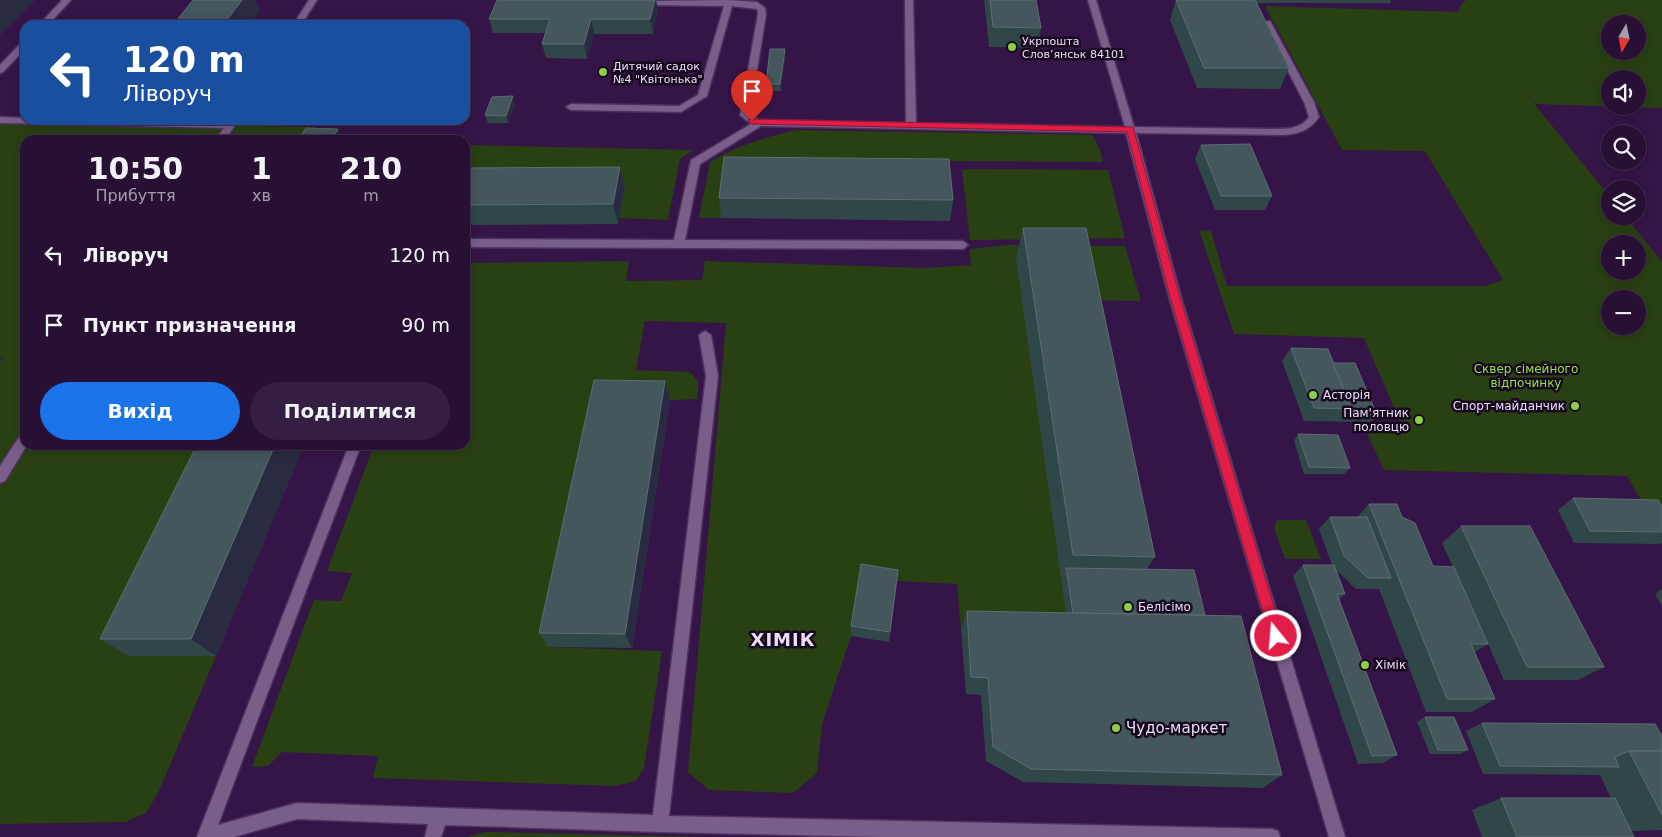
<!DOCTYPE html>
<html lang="uk">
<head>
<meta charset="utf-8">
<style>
  body { margin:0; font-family:"DejaVu Sans",sans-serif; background:#341e41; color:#f1f3f6; height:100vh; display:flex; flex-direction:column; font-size:19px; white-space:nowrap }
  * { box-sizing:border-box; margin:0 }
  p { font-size:16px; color:#a59dad }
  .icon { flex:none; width:28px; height:28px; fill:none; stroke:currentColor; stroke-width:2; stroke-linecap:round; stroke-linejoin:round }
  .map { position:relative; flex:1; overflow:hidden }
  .details { position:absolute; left:20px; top:135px; width:450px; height:315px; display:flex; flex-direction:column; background:#281035; border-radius:15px; box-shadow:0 2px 12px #0003,0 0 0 1px #443050 }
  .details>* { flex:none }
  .top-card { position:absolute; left:20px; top:20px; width:450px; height:105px; border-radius:15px; box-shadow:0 2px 12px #0003,0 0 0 1px #443050; background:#1a4fa0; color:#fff; overflow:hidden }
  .needle { width:32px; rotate:189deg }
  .tools { position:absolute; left:1601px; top:15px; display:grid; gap:10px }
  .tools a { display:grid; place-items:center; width:45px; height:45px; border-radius:50%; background:#281035; box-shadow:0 2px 12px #0003,0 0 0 1px #443050; font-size:25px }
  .pin { position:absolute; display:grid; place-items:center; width:42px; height:42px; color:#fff; margin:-51px -21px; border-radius:50% 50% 50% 0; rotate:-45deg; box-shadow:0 0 5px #0007 }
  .pin .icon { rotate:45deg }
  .me { position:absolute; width:55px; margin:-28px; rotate:343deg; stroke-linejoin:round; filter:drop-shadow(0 0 4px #0008) }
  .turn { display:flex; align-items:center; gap:18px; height:105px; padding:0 20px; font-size:22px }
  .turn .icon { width:65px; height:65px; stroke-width:2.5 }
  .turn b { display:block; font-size:35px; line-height:42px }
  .eta { display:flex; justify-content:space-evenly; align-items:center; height:85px; text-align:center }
  .eta b { font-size:30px; font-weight:600; line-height:35px }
  .action { display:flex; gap:10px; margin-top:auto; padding:10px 20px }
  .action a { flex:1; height:58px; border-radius:30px; background:#1a73e8; color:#fff; font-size:20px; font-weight:600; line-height:58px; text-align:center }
  .action a+a { background:#341e41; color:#f1f3f6 }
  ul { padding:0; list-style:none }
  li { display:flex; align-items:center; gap:15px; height:70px; padding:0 20px }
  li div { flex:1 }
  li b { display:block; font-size:19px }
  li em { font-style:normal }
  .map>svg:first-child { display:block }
  .green { fill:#294012; fill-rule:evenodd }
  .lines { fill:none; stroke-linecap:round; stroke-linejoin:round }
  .minor-casing { stroke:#4f3160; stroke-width:3 }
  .minor { fill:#795e8a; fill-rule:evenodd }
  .wall { fill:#2f4748 }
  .shaded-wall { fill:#292c40 }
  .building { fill:#44575c; stroke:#5e6c75 }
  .route { fill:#e11d48; stroke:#92132f }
  .poi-dot { fill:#8cce46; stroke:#16091e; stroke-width:2 }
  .labels { text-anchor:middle; stroke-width:5; stroke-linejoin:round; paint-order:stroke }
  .far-poi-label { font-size:11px; fill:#eedcfb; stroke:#16091e; text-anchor:start }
  .park-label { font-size:12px; fill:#96e145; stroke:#16091e }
  .poi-label { font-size:12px; fill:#eedcfb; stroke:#16091e; text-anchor:start }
  .near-poi-label { font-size:15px; fill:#eedcfb; stroke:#16091e; text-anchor:start }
  .district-label { font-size:18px; font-weight:bold; letter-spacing:1px; fill:#eedcfb; stroke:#16091e }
</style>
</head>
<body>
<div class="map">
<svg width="1662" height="837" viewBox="0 0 1662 837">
  <rect width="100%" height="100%" fill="#351547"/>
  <!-- green -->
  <g class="green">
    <path d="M1466,0H1662V108L1535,104L1506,69L1610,197V216H1625L1662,262V537L1627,476L1384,470L1363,425L1401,424L1364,338L1234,334L1199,230L1211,231L1227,286H1485L1503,280L1425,151L1342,150L1265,6L1459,12L1460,6ZM1610,24H1638V51H1610ZM1610,79H1638V106H1610ZM1610,244H1638V271H1610ZM1610,299H1638V326H1610Z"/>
    <path d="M0,120L315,127L307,140H25V445H229L130,656H216L159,791L146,813L125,822L0,824Z"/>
    <path d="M796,130L1092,135L1100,150L1103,162L932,161L726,178L721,218H699L710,162C736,146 766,137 796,130Z"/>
    <path d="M465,145L693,150L680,159L668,220L619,218L465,188Z"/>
    <path d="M970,169L1108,170L1125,238L970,240L962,170Z"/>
    <path d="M1009,245L1125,246L1141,301L1085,300L1069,631L961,629L957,584L897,581L860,576L851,636L822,724L817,773L793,793L709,790L688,772L726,323L645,321L636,370L690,372L698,381V399L670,400L548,647L662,651L644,768L636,781L615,786L373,778L378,756L282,752L268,766L252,767L314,600L341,601L352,573L327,571L374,445H465V263L629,261L626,281L702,280L705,261L924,268L971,265L969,249Z"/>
    <path d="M1277,520H1306L1321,559H1285L1274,528Z"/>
    <path d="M486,832L709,837H467Z"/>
  </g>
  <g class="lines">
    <defs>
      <g id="minor">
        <path d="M62,0H71L48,25H39Z"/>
        <path d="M309,0H317L301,25H293Z"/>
        <path d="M726,0L757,2L765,8L766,14L750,114L759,120L906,123L905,0H913L916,123L1125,127L1088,0H1096L1134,127L1274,129C1287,129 1301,129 1309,117L1304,102L1263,23L1270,21L1314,102L1319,117C1309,131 1298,134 1282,135L1136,133L1181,297L1345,837H1329L1169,297L1126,133L761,126L700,164L685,240L963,241L968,245L963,249L465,247V239L674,240L691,160L751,124L740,115L758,14L757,9L732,6L707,96L681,112L571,110L566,107L571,104L679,106L698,95L724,6L645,5L641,3L645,1Z"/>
        <path d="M25,41V49L3,72L0,73V65L22,42Z"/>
        <path d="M0,117L25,118V120L238,121L225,140H215L224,128L0,123Z"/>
        <path d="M705,331L711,335L718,376L669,816L1272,829L1278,831L1280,837H881L660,832L445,825L441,837H425L428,824L297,819L234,837H197L349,445H361L218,825L297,803L653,815L706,376L699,335Z"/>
        <path d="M25,433V445H27L5,481L0,483V466L21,434Z"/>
      </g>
    </defs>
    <!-- minor casing -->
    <use href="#minor" class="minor-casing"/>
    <!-- minor -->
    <use href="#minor" class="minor"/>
  </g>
  <!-- wall -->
  <g class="wall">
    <path d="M984,0H1036L1041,28L1037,48L989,47Z"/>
    <path d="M1176,0H1391L1390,3H1256L1289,68L1280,89L1197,88L1170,20Z"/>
    <path d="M658,10L653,34H594L587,59L546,58L542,44L545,33H493L489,19Z"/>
    <path d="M785,57L781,91H766V84Z"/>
    <path d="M515,104L508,123H488L485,115Z"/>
    <path d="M1201,145L1272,196L1265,210H1215L1195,159Z"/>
    <path d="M465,168L625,187L618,224L465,225Z"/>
    <path d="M719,198L953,200L950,221L721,218Z"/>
    <path d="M1023,228L1155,557L1147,569L1205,615L1282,775L1263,788L1023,782L986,761L981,695L966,694L961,629L967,611L1066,613L1016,258Z"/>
    <path d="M1291,348L1333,363L1377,415L1371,422L1304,421L1282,361Z"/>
    <path d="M665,381L670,400L632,648L548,647L539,633Z"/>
    <path d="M1298,434L1350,468L1344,474H1304L1294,441Z"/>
    <path d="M197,445H304L216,656H129L100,639Z"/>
    <path d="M1573,498L1662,506V543L1660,544L1574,543L1558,510Z"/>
    <path d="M1369,504L1402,517L1433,566L1453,567L1442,543L1461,526L1604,667L1578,680H1504L1488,644L1475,652L1495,699L1472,712H1426L1379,589H1356L1336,570L1345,594L1339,600L1397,755L1383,763L1358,764L1293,576L1303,565H1332L1319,529L1330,517H1357Z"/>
    <path d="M898,570L889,642L851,636V626Z"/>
    <path d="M1662,589V606L1655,594Z"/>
    <path d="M1425,717L1468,750L1460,754H1430L1417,722Z"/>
    <path d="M1482,723L1662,736V830L1631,831L1634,837H1482L1472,810L1501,798H1611L1600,775L1483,774L1466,731Z"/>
  </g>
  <!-- shaded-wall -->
  <g class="shaded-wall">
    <path d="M0,0H35L0,35Z"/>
    <path d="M242,0H255L260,10L250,25H223Z"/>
    <path d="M655,0H656L658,10L653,34L650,19Z"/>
    <path d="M591,19L594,34L587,59L584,44Z"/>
    <path d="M785,49V57L781,91L780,84Z"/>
    <path d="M513,96L515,104L508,123L506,116Z"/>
    <path d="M338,129L342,137L340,140H332Z"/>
    <path d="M620,167L625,187L618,224L613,204Z"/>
    <path d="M0,356L3,359L0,363Z"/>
    <path d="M665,381L670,400L632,648L625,634Z"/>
    <path d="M275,445H304L216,656L191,639Z"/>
  </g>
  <!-- building -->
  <g class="building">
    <path d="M193,0H242L223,25H173Z"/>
    <path d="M497,0H655L650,19H591L584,44H542L550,19H489Z"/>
    <path d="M990,0H1036L1041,28L993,27Z"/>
    <path d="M1176,0H1255L1289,68H1204Z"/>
    <path d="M770,49H785L780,84H766Z"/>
    <path d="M513,96L506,116L485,115L492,97Z"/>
    <path d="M306,128L338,129L332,140H298Z"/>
    <path d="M1250,144L1272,196H1221L1201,145Z"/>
    <path d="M724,157L949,159L953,200L719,198Z"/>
    <path d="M620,167L613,204L465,205V168Z"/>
    <path d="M1023,228H1086L1155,557L1073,555Z"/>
    <path d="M1291,348L1328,349L1351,409L1314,408Z"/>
    <path d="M1333,363H1355L1377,415H1346L1351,409Z"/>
    <path d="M594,380L665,381L625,634L539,633Z"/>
    <path d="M1298,434L1338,435L1350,468L1309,467Z"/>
    <path d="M197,445H275L191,639H100Z"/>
    <path d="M1573,498L1658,500L1662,506V532L1590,531Z"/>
    <path d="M1369,504H1397L1402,517L1415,523L1433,566L1454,567L1488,644H1471L1495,699H1447Z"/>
    <path d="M1330,517H1367L1391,578H1368L1344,556Z"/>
    <path d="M1461,526H1530L1604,667H1527Z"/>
    <path d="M861,564L898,570L890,632L851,626Z"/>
    <path d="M1303,565H1334L1345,594H1337L1397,755L1372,756Z"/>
    <path d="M1066,568L1194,570L1205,615L1073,613Z"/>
    <path d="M967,611L1241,616L1282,775L1031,769L993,747L988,678L971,677Z"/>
    <path d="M1425,717H1454L1468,750H1438Z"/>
    <path d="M1482,723L1655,724L1662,736V751H1629L1615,757L1619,767L1500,766Z"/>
    <path d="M1629,751H1662V815Z"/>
    <path d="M1501,798H1615L1634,837H1517Z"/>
  </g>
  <!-- route -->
  <path class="route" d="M749,119L1133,127L1180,297L1283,636L1281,641L1276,643L1272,641L1270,636L1170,297L1127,132L752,124L748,121Z"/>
  <!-- markers -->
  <g class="poi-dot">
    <circle cx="1012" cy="47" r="5"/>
    <circle cx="603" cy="72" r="5"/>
    <circle cx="1313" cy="395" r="5"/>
    <circle cx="1575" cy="406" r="5"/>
    <circle cx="1419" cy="420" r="5"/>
    <circle cx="1128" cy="607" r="5"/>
    <circle cx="1365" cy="665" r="5"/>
    <circle cx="1116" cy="728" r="5"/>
  </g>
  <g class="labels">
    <!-- far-poi labels -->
    <g class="far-poi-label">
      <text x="1022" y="45">Укрпошта<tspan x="1022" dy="13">Слов’янськ 84101</tspan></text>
      <text x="613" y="70">Дитячий садок<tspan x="613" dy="13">№4 "Квітонька"</tspan></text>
    </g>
    <!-- park labels -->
    <g class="park-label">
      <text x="1526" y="373">Сквер сімейного<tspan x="1526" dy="14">відпочинку</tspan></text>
    </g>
    <!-- poi labels -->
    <g class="poi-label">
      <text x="1323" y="399">Асторія</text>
      <text x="1565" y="410" text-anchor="end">Спорт-майданчик</text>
      <text x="1409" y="417" text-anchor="end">Пам'ятник<tspan x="1409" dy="14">половцю</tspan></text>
      <text x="1138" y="611">Белісімо</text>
      <text x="1375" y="669">Хімік</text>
    </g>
    <!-- near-poi labels -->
    <g class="near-poi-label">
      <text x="1126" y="733">Чудо-маркет</text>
    </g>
    <!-- district labels -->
    <g class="district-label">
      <text x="783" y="646">ХІМІК</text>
    </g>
  </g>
</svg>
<div class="tools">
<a><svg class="needle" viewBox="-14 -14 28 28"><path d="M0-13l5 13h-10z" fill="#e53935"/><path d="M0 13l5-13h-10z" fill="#a59dad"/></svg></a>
<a><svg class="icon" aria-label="sound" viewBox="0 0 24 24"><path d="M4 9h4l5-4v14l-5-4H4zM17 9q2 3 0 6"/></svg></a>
<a><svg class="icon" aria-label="search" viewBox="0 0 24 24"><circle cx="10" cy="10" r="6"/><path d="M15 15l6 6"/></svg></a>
<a><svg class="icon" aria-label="layers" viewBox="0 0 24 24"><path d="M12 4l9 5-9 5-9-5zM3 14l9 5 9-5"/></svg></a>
<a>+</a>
<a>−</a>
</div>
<div class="pin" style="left:752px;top:121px;background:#d93025"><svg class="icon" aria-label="arrive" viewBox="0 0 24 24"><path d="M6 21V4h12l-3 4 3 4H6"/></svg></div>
<svg class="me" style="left:1276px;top:636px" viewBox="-20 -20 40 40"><circle r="17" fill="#e11d48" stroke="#fff" stroke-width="3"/><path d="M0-11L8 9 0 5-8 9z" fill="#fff"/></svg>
<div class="top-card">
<div class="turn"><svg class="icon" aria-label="left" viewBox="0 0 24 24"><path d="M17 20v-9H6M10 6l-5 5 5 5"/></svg><div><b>120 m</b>Ліворуч</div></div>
</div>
<section class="details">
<div class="eta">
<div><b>10:50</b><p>Прибуття</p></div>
<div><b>1</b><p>хв</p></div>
<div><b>210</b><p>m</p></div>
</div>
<ul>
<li><svg class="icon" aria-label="left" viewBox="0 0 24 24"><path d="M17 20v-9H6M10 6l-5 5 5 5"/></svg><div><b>Ліворуч</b></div><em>120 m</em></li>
<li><svg class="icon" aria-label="arrive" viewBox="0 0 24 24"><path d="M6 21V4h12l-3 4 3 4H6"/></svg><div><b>Пункт призначення</b></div><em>90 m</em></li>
</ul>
<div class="action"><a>Вихід</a><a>Поділитися</a></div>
</section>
</div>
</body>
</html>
